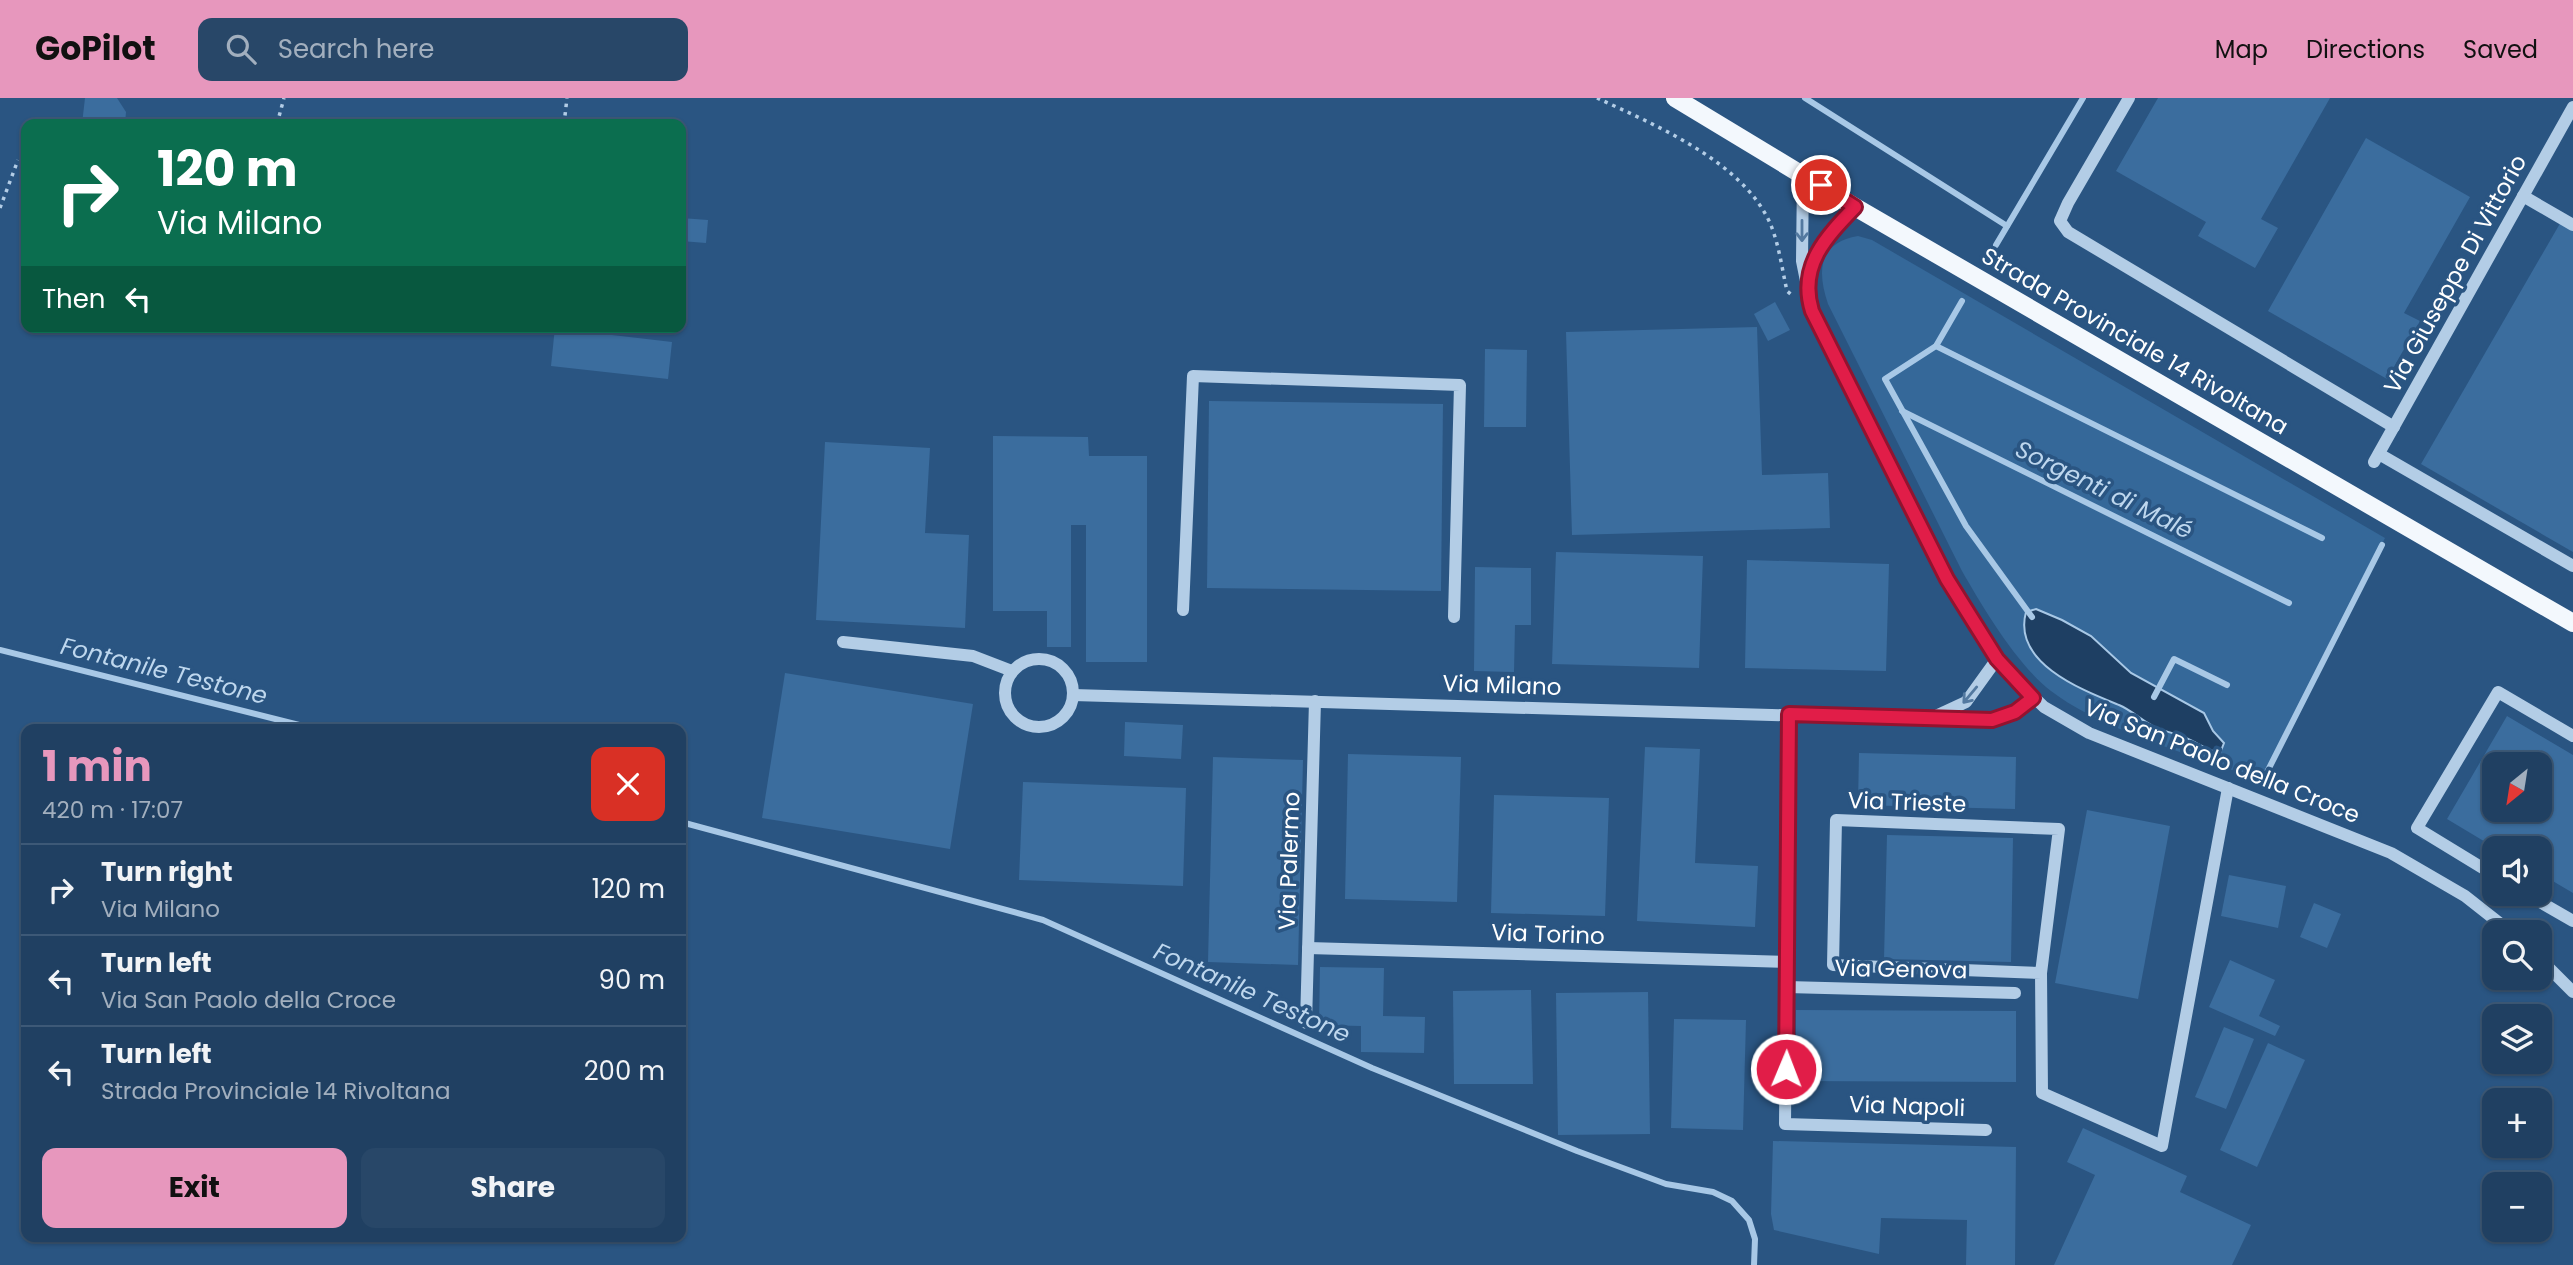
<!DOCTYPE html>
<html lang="en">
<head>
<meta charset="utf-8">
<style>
  body { margin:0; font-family:Poppins,sans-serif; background:#284768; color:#f1f3f6; height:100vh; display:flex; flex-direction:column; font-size:26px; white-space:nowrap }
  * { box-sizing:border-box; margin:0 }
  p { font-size:23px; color:#a2afbe }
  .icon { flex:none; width:38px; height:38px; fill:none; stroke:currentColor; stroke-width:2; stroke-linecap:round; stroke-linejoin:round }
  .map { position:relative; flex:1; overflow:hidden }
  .sheet { position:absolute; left:21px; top:626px; width:665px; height:518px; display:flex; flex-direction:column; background:#204062; border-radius:14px; box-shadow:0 2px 5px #0004,0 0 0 2px #3d5977 }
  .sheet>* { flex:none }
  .top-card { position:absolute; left:21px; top:21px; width:665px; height:214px; border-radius:14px; box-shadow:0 2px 5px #0004,0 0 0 2px #3d5977; background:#0b6e4f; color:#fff; overflow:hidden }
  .needle { width:46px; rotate:210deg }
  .fabs { position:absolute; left:2482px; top:654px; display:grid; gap:14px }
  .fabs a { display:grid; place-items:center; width:70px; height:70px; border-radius:14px; background:#204062; box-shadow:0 2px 5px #0004,0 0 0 2px #3d5977; font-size:35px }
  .pin { position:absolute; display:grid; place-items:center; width:60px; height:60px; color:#fff; margin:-30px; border:4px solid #fff; border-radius:50%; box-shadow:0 2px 7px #0007 }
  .me { position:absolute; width:77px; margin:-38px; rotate:1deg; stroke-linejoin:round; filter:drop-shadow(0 0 5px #0008) }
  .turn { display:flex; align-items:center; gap:24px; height:147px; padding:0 21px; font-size:32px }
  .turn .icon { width:91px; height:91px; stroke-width:2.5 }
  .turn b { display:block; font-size:49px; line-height:60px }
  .then { display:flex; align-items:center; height:66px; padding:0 21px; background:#0003; gap:14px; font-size:26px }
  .round { display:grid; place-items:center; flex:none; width:74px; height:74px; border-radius:14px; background:#284768 }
  .headline { display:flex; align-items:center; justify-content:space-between; height:119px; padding:0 21px }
  h1 { font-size:42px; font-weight:700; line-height:52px; color:#e797bd }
  .primary-button { display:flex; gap:14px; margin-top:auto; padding:14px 21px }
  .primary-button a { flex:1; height:80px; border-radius:14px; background:#e797bd; color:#111; font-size:28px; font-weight:700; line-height:80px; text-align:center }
  .primary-button a+a { background:#284768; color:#f1f3f6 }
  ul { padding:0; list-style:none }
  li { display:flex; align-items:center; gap:21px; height:91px; padding:0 21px; border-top:2px solid #3d5977 }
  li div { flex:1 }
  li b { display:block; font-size:26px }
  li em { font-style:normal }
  header { display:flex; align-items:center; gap:42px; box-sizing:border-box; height:98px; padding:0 35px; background:#e797bd; color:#111 }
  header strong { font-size:33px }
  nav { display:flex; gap:38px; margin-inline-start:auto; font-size:24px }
  .search { width:490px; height:63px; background:#284768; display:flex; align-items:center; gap:18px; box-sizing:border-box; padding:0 24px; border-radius:14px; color:#a2afbe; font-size:26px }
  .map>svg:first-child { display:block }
  .green { fill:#356899 }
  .water { fill:#1e3f63; stroke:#a8c8e6; stroke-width:2 }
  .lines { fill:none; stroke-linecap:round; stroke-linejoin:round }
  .stream { stroke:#a8c8e6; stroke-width:6 }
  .building { fill:#3b6d9e; fill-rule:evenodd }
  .path { stroke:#b3cde6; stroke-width:3.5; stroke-dasharray:3.5 5; stroke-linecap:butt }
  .minor { stroke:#b3cde6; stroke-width:12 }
  .major { stroke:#f3f8fd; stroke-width:18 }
  .oneway { stroke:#5379a0 }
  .route-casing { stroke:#92132f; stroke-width:18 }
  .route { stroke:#e11d48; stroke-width:12 }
  .labels { text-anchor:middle; stroke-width:7; stroke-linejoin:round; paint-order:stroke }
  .street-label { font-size:23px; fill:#fff; stroke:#2a5582 }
  .water-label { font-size:24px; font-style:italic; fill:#bed7ee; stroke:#2a5582 }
</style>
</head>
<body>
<header>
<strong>GoPilot</strong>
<div class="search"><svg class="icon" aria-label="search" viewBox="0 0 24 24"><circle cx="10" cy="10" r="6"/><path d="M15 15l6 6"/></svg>Search here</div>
<nav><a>Map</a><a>Directions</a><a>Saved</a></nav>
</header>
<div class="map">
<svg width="2573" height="1167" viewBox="0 0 2573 1167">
  <rect width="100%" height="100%" fill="#2a5582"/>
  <!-- green -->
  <path class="green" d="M1858,138L1872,142L2385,440L2263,683C2199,659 2105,634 2051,593C2018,568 1983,510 1962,473L1828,206C1817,173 1818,145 1858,138Z"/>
  <!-- water -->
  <path class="water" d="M2036,511L2062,522L2091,538L2131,575L2204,615L2213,633L2224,645L2220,655C2205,652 2196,643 2181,638C2171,634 2161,633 2151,627C2140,621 2131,612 2119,607C2082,592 2012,565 2026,514Z"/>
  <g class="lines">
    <!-- stream -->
    <g class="stream">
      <path d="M1805,0L2007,128"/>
      <path d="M1996,147L2083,0"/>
      <path d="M1962,203L1936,248L1885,281L1966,428L2032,519"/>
      <path d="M1936,248L2322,440"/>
      <path d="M1902,313L2289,505"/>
      <path d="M0,552L319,632"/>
      <path d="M2154,599L2174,561L2227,587"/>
      <path d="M2261,686L2382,447"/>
      <path d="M681,724L1043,822L1372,970L1577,1053L1666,1086L1713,1094L1732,1103L1749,1122L1755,1141L1754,1167"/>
    </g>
  </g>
  <!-- building -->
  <g class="building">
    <path d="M85,0H117L126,14L125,26H82Z"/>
    <path d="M2158,0H2330L2261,121L2278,130L2255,170L2198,138L2206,124L2116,73Z"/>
    <path d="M2366,40L2470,99L2404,215L2420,223L2387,281L2268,213Z"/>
    <path d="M681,120L708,122L706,145L681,143Z"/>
    <path d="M2562,122L2573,128V454L2421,366Z"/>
    <path d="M1775,204L1790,232L1768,243L1754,216Z"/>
    <path d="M555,229H595V235L672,244L668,281L551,268Z"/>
    <path d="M1757,229L1762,377L1828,375L1830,430L1572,437L1566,234Z"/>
    <path d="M1485,251L1527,252L1526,329H1484Z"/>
    <path d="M1209,303L1443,306L1441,493L1207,490Z"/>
    <path d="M993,338L1088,339L1089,358H1147V564H1086V427H1071V549H1047V513H993Z"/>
    <path d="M825,344L930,350L925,435L969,437L965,530L816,522Z"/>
    <path d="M1556,454L1703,458L1699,570L1552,566Z"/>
    <path d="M1747,462L1889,466L1886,573L1745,570Z"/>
    <path d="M1475,469L1531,470V527H1515L1514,574L1474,573Z"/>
    <path d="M785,575L973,606L950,751L762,720Z"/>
    <path d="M2507,618L2573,657V795L2539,775V751H2497L2447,721ZM2494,667H2539V712H2494Z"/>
    <path d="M1125,624L1183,627L1181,661L1124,658Z"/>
    <path d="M1645,649L1700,651L1695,765L1758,768L1755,829L1637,823Z"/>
    <path d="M1859,655L2016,659L2015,711L1858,707Z"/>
    <path d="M1348,656L1461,659L1457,804L1345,801Z"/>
    <path d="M1213,659L1303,662L1298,867L1208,864Z"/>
    <path d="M1023,684L1186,690L1183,788L1019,782Z"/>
    <path d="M1494,697L1609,700L1605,818L1491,815Z"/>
    <path d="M2087,712L2170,728L2138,901L2055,885Z"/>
    <path d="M1887,737L2013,740L2011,864L1884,861Z"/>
    <path d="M2229,777L2286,788L2278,830L2221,818Z"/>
    <path d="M2314,805L2341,816L2327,850L2300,839Z"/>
    <path d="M2230,862L2275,882L2259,918L2280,928L2275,938L2209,909Z"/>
    <path d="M1320,869L1384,870L1383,918L1425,919L1424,955L1361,954V928L1319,927Z"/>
    <path d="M1531,892L1533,986H1454L1453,893Z"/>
    <path d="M1648,894L1650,1036L1558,1037L1556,895Z"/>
    <path d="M1796,912L2016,913V984L1796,983Z"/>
    <path d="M1674,921L1746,922L1743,1032L1671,1030Z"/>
    <path d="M2224,929L2254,941L2226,1011L2195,999Z"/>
    <path d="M2268,945L2305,962L2257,1069L2220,1052Z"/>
    <path d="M2083,1030L2187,1078L2180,1094L2251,1127L2232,1167H2054L2095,1077L2067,1064Z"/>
    <path d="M1773,1043L2016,1049L2015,1167H1966L1967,1122L1881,1120L1879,1156L1774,1132L1771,1116Z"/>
  </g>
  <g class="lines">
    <!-- path -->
    <g class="path">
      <path d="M1597,0C1655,27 1742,63 1770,125C1779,146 1782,171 1787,193L1794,199"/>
      <path d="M277,26L284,0"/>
      <path d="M564,26L567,0"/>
      <path d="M0,110L18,62"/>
    </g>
    <!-- minor -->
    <g class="minor">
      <path d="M2129,0L2068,105L2060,123L2068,134L2394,329"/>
      <path d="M1803,77L1802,163L1812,213L1947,481L1984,542L2011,577L2044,609L2089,635L2391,755L2465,798L2512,835"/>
      <path d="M2523,98L2573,127"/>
      <path d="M1807,185L1821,147L1855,109"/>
      <path d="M2379,356L2573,468"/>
      <path d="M2374,364L2573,9"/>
      <path d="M1183,512L1193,278L1460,287L1454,519"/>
      <path d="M843,544L973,558L1012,573"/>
      <circle cx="1039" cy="595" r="34"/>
      <path d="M1073,597L1984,623L2009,618L2033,600"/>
      <path d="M1789,616L1785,1026L1986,1032"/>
      <path d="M1938,617L1966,604L1997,561"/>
      <path d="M2494,777L2417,730L2498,594L2573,638"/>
      <path d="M2526,796L2573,823"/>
      <path d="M1308,850L1787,864"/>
      <path d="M2539,860L2573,894"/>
      <path d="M2041,875L1833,867L1836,722L2059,731L2041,875L2042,995L2162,1048L2228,690"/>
      <path d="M1787,889L2015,895"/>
      <path d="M1306,925L1315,603"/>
    </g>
    <!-- major -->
    <path class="major" d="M1675,0L1855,109L2573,525"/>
  </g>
  <!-- one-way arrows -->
  <defs><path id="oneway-shaft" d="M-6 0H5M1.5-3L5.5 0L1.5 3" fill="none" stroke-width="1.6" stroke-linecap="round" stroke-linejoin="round" transform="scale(1.75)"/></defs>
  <g class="oneway">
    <use href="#oneway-shaft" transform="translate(1802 133) rotate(90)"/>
    <use href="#oneway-shaft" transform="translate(1970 597) rotate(130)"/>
  </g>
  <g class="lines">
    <defs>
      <path id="route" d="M1786,971L1789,616L1992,622L2015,614L2033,600L1997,561L1947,481L1812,213C1798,168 1826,139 1855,109L1821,87"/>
    </defs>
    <!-- route casing -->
    <use href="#route" class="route-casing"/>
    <!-- route -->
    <use href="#route" class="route"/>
  </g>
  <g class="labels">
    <!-- street labels -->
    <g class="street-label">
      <text transform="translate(2455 176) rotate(-61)" y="8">Via Giuseppe Di Vittorio</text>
      <text transform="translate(2135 243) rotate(30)" y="8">Strada Provinciale 14 Rivoltana</text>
      <text transform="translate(1502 587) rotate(2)" y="8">Via Milano</text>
      <text transform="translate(2222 663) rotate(22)" y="8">Via San Paolo della Croce</text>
      <text transform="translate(1907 704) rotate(2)" y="8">Via Trieste</text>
      <text transform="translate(1289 763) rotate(-88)" y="8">Via Palermo</text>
      <text transform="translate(1548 836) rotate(2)" y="8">Via Torino</text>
      <text transform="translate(1901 871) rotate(1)" y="8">Via Genova</text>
      <text transform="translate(1907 1008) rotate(2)" y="8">Via Napoli</text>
    </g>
    <!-- water labels -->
    <g class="water-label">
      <text transform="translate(2104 392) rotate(26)" y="8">Sorgenti di Malé</text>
      <text transform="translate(164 573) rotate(14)" y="8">Fontanile Testone</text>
      <text transform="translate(1252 895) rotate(24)" y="8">Fontanile Testone</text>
    </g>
  </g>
</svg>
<div class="fabs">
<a><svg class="needle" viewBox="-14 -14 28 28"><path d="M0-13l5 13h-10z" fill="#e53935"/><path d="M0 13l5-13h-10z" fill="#a2afbe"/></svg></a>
<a><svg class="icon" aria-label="sound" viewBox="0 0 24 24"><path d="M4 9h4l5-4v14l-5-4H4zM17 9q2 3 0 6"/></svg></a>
<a><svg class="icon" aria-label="search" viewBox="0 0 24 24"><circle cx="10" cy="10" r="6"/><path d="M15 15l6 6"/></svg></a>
<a><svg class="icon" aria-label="layers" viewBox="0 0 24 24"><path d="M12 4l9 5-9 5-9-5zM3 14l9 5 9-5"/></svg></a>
<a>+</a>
<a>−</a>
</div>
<div class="pin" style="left:1821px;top:87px;background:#d93025"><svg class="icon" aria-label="arrive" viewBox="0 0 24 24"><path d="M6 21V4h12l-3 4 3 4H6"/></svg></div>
<svg class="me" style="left:1786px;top:971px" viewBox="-20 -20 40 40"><circle r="17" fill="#e11d48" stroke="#fff" stroke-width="3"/><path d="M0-11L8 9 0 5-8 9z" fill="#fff"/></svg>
<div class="top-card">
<div class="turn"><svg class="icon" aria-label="right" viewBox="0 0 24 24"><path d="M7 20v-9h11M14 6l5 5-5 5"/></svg><div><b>120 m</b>Via Milano</div></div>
<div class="then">Then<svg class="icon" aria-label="left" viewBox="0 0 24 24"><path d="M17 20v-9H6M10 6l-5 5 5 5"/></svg></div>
</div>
<section class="sheet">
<div class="headline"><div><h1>1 min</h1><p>420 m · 17:07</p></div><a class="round" style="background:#d93025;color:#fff"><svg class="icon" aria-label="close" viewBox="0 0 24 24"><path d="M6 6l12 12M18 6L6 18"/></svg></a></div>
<ul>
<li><svg class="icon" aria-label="right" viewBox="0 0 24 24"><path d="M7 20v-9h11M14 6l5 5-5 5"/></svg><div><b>Turn right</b><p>Via Milano</p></div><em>120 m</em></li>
<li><svg class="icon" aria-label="left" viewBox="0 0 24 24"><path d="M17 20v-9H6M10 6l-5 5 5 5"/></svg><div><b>Turn left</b><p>Via San Paolo della Croce</p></div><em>90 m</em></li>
<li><svg class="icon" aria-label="left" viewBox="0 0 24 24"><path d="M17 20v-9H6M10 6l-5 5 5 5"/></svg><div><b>Turn left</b><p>Strada Provinciale 14 Rivoltana</p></div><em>200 m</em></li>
</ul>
<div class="primary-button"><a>Exit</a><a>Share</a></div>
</section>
</div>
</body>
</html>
